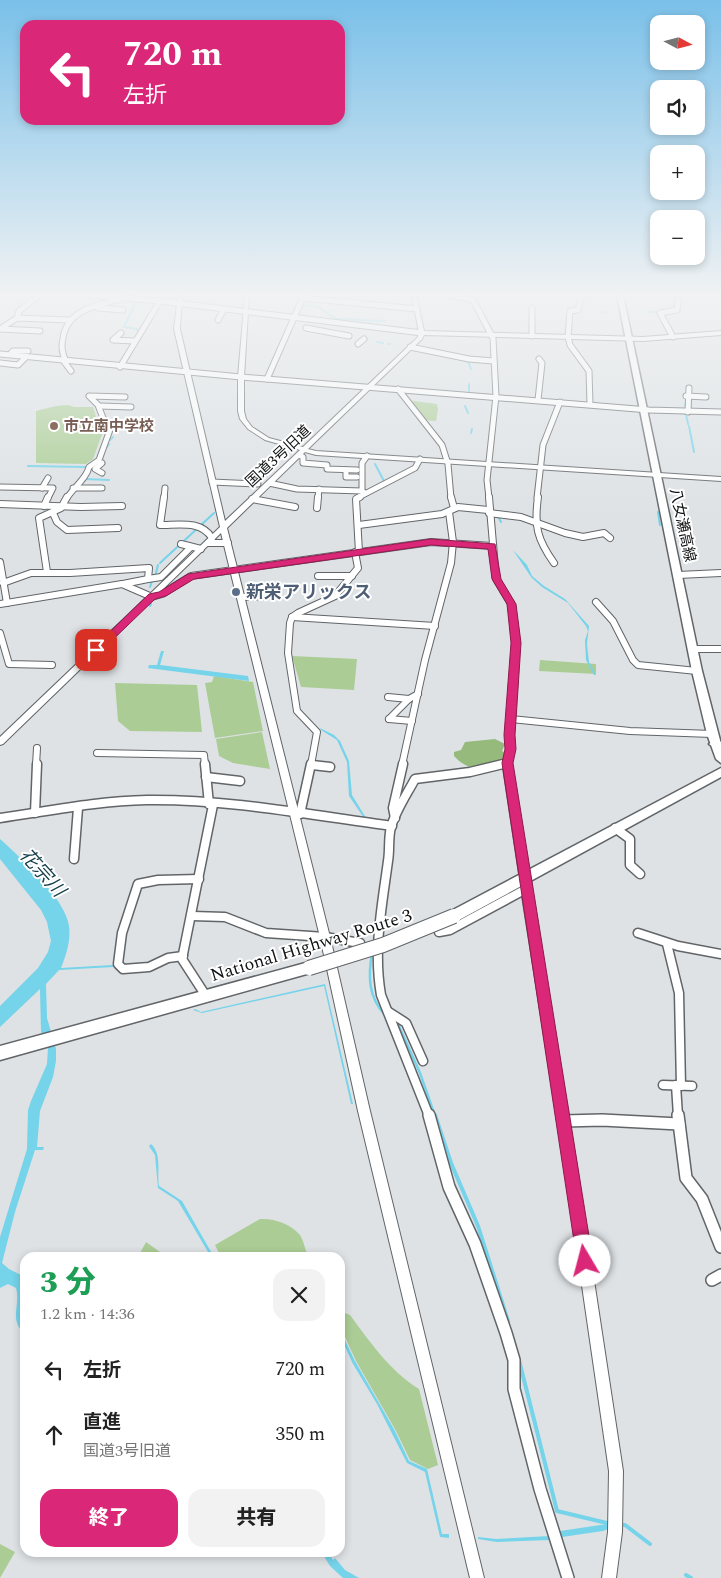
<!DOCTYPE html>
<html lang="ja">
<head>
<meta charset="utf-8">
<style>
  body { margin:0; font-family:Spectral,"Noto Sans JP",serif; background:#f2f2f2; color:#222; height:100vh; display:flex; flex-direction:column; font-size:19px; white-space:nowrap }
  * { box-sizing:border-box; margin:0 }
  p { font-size:16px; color:#767676 }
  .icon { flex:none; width:28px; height:28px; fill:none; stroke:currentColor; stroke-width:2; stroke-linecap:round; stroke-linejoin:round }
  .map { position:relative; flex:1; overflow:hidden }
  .panel { position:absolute; left:20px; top:1252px; width:325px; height:305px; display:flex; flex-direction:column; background:#fff; border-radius:15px; box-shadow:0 2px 8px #0003 }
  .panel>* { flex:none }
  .hud { position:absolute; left:20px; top:20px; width:325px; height:105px; border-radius:15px; box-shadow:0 2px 8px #0003; background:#db2777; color:#fff; overflow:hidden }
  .needle { width:32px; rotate:97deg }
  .controls { position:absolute; left:650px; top:15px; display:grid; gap:10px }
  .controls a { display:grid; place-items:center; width:55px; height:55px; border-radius:10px; background:#fff; box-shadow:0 2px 8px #0003; font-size:25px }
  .pin { position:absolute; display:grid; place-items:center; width:42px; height:42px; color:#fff; margin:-21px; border-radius:10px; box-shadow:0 2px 8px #0006 }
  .me { position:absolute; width:55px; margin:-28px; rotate:352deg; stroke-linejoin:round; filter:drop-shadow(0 0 4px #0008) }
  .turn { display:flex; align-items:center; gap:18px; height:105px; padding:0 20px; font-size:22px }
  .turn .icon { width:65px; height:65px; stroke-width:2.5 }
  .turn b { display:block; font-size:35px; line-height:42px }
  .round { display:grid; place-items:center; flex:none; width:52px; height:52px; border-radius:15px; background:#f2f2f2 }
  .head { display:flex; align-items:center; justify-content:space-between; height:85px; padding:0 20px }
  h1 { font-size:30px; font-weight:800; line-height:38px; color:#1e9e55 }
  .action { display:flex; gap:10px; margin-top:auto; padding:10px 20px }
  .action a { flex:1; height:58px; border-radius:15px; background:#db2777; color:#fff; font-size:20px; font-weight:800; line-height:58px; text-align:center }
  .action a+a { background:#f2f2f2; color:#222 }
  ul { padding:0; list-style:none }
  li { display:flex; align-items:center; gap:15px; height:65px; padding:0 20px }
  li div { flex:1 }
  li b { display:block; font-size:19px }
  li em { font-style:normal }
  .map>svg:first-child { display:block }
  .green { fill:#abcd95 }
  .forest { fill:#95ba7c }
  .water { fill:#75d3ea }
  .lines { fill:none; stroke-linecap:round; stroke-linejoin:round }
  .stream-far2 { stroke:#75d3ea; stroke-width:2 }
  .stream-far1 { stroke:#75d3ea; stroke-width:2.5 }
  .stream { stroke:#75d3ea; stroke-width:4 }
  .minor-far3-casing { stroke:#616568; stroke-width:7 }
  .minor-far2-casing { stroke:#616568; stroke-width:8 }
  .minor-far1-casing { stroke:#616568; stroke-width:11 }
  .minor-casing { stroke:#616568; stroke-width:14 }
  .tertiary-casing { stroke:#616568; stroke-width:2 }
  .primary-casing { stroke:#616568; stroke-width:3 }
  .trunk-casing { stroke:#616568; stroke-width:3 }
  .minor-far3 { stroke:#fff; stroke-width:5 }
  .minor-far2 { stroke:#fff; stroke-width:6 }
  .minor-far1 { stroke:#fff; stroke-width:8 }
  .minor { stroke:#fff; stroke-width:11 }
  .tertiary { fill:#fff; fill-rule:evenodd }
  .primary { fill:#fff; fill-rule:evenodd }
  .trunk { fill:#fff; fill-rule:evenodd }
  .trunk-bridge-casing { stroke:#616568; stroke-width:16; stroke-linecap:butt }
  .trunk-bridge { stroke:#fff; stroke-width:14 }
  .route { fill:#db2777; stroke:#8e194d }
  .education-dot { fill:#8d6e63; stroke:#fff; stroke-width:2 }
  .service-dot { fill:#5c6f8a; stroke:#fff; stroke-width:2 }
  .labels { text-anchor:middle; stroke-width:4; stroke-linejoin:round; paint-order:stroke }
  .far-education-label { font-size:15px; font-weight:bold; fill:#785e54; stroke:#fff; text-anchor:start }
  .far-street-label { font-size:15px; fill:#111213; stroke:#fff }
  .service-label { font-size:18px; font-weight:bold; fill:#4e5e75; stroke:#fff; text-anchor:start }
  .street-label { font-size:18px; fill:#111213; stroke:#fff }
  .water-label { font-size:19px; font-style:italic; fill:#16414b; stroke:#fff }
</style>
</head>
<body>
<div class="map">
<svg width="721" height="1578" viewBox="0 0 721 1578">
  <rect width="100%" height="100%" fill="#dee2e5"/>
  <!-- green -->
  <g class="green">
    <path d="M407,400L437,404L438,409L436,421L423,420Z"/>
    <path d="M68,405L74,407H93L100,429H104L93,459L86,464L36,463V411L56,406Z"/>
    <path d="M292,656L357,659L354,690L301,687Z"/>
    <path d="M540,660L596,664V674L539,671Z"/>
    <path d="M214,676L253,682L263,731L215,738L205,683L212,682Z"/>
    <path d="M115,683L197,685L202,732L130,731L118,721Z"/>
    <path d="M262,732L270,769L233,763L219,756L216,739Z"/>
    <path d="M260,1219C274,1218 291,1224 300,1235C304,1241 305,1251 309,1257H221L215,1245Z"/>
    <path d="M146,1242L167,1257H138Z"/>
    <path d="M345,1313L350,1315C370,1342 390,1371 419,1389L438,1465L428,1469L410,1460L396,1431L356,1361L340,1326V1314Z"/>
    <path d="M0,1544L15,1552L0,1578Z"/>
  </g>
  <!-- forest -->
  <path class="forest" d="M495,739L505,744L502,751L507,754L505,760C482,765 473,776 454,756V752L461,750L465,742Z"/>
  <!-- water -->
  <g class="water">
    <path d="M513,550L527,565L532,576L544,586L565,599L589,626L587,644L589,662L596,675H594L586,660L585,640L588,631L586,626L568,603L542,587L531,577Z"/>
    <path d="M161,651H164L160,665L248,676L249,681L148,668L149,665H157Z"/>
    <path d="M320,728L334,735L340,741L349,761L352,795L366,818H364L349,796L347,762L337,740L321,730Z"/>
    <path d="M0,839C21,858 65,898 69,926C71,941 66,955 61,968L113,965V967L59,970L46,984L47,1018L56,1049V1061L53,1077L40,1111L37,1147H44L43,1150H35L15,1212L2,1263L9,1269L25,1277L23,1317L25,1335C8,1318 21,1307 16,1288L8,1284L0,1288V1237L27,1149L28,1110L31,1101L47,1064L48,1049L41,1032L40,989L0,1027V1006L38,968L48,952L51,941L47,922L41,910L0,859Z"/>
    <path d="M325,984L353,1104H351L324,986L202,1013L193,1010L195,1009L201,1012Z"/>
    <path d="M151,1144C162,1154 157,1172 159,1186L182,1201L214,1257H211L178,1201L158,1188L155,1155L149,1146Z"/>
    <path d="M340,1330L355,1361L395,1431L409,1461L427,1469L442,1534H449V1538L440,1537L425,1472L407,1463L377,1404L353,1364L340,1336Z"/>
    <path d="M607,1524L608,1529L603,1531L562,1537L560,1531Z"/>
    <path d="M550,1536V1540L497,1542L478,1539V1537L496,1539Z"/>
    <path d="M322,1553H329L333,1560L335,1558L345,1570L359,1578H343L330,1566Z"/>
  </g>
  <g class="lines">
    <!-- stream-far2 -->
    <g class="stream-far2">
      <path d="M137,300L124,327L137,329L138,334"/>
      <path d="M301,305L312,306"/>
      <path d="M315,305L336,319L385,321"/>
      <path d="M674,306L676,295"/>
      <path d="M603,312H607"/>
      <path d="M649,312H657"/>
      <path d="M377,342L383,343"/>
      <path d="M388,344H390"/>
      <path d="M467,359L471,369"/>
      <path d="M469,384V391"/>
      <path d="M685,405L686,403"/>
      <path d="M465,406L468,413"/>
      <path d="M686,414L688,424"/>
      <path d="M689,426L694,452"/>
      <path d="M471,433L472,429"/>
      <path d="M110,440L113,437"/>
      <path d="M107,447L109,444"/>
      <path d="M375,464L385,483H383"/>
      <path d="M28,466L85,467"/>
      <path d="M84,479L109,480"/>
      <path d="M658,512L660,525"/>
      <path d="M498,516L501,522"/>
      <path d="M160,563L214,513"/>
      <path d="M155,577L158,565"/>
      <path d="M150,587L152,581"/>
      <path d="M150,606L151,604"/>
    </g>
    <!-- stream-far1 -->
    <g class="stream-far1">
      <path d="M372,953C368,976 368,997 385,1015"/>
      <path d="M397,1022L420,1073L435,1116"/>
    </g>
    <!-- stream -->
    <g class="stream">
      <path d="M435,1115L451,1163L478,1226L508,1321"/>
      <path d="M519,1360L557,1511L611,1524"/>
      <path d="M619,1525H625L650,1544"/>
      <path d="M686,1575L691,1578"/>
    </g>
    <defs>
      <g id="minor-far3">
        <path d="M91,295L160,301L422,333"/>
        <path d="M449,295L473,300"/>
        <path d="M582,295L578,310L570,311L568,337L570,345L589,371L590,404"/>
        <path d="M303,298L417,309"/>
        <path d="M473,300L493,338L496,396L487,480L489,498"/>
        <path d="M98,308L123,310"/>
        <path d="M532,308V336"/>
        <path d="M17,318L19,311L39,295"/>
        <path d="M218,320L224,309"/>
        <path d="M306,328L349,336"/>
        <path d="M0,329L17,318L69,320"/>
        <path d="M0,329L40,331"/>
        <path d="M121,333L113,340L135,341"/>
        <path d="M673,337L660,313L677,310L679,295"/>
        <path d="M358,344L364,339"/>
        <path d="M410,347L469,359L493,361"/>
        <path d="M11,353L13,351H28"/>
        <path d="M0,354L241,377L649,410L721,412"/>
        <path d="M63,360L71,371"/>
        <path d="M66,361C62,354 61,346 63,338C67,310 97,305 120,299"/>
        <path d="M0,363L18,365L26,357"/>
        <path d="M120,367L160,301"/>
        <path d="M267,379L304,295"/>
        <path d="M398,389L442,445L448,464L451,498"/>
        <path d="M686,396L706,397"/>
        <path d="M538,400L542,363L539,359"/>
        <path d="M99,406L131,407"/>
        <path d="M688,412L689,388"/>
        <path d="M299,455L303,457V463L327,465V469L357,470"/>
        <path d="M102,463L95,469L102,473"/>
        <path d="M346,470V477H357"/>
        <path d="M212,482L258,484"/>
        <path d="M269,483L297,489L362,491"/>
        <path d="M0,487L53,488L48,498"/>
        <path d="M42,488L48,478"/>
        <path d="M73,488H102"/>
        <path d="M365,493L362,491V463L367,456"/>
        <path d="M67,498C73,488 87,478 89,467L99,460L111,427L103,418L98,405L89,396L125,397"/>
        <path d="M164,498L165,488"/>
        <path d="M318,498L319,489"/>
        <path d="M357,498L415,468L420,459"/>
        <path d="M537,498L543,445L560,402"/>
      </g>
      <g id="minor-far2">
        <path d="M164,497L160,525C179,525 201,520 212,538"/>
        <path d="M451,497L454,508"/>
        <path d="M489,497L496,579L511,604L516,643L510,735L511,749L507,765"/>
        <path d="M538,497C534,526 537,539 554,563"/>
        <path d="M252,499L295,507"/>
        <path d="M0,504L81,507L122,506"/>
        <path d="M44,506L48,497"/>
        <path d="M317,508L318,497"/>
        <path d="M53,513L57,522L67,530L118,528"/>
        <path d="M489,513L521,517L565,533L583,537L604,533L610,538"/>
        <path d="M359,525L442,514L458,507L488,510"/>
        <path d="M208,543H228"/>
        <path d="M181,544L201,549"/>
        <path d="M359,552L356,499L360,497"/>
        <path d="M0,562L7,603"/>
        <path d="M47,572L39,518L61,508L67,497"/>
        <path d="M678,575L721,573"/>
        <path d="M318,576H352"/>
        <path d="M148,579L161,577L191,547"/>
        <path d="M3,583L31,573H70L149,568L148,579L123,584"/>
        <path d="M241,597L269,596"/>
        <path d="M596,602L613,621L633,660L638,665L697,671"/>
        <path d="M0,604L122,584L152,597L162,594L191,576L431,542L492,546"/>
        <path d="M292,617L435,626"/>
        <path d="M0,633L9,664L52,665"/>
        <path d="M694,649H721"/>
        <path d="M388,697L409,699"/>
        <path d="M389,719L409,699L418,694"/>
        <path d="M389,719L412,721"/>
        <path d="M511,719L630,731L712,734"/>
        <path d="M97,753L204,755L205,765"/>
        <path d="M36,765L37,748"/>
        <path d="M311,765L317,732L297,711L288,653L290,623L292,617L298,613L335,596L358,568L355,552"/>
        <path d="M402,765L425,660L451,563L453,542L449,512"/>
        <path d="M498,765L507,763"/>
      </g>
      <g id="minor-far1">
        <path d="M205,764L209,804"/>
        <path d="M507,764L524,877"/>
        <path d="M312,765L330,767"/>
        <path d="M206,777L240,781"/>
        <path d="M35,813L37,764"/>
        <path d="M300,814L311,764"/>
        <path d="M0,818C49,811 98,801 147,800C228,799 311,815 392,826"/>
        <path d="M395,818L393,808L403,764"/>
        <path d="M615,828L630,839V865L640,874"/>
        <path d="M74,859L78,808"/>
        <path d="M192,916L225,917L266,933L325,937L360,943"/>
        <path d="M439,932L450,930L526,889"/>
        <path d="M638,933L678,946L721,954"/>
        <path d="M667,944L679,993L681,1086"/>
        <path d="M183,956L168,958L149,967L123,969L118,964L122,933L138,884L158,880L199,879"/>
        <path d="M206,996L182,959L213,805"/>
        <path d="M389,1012L406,1023L423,1061"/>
        <path d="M663,1085L692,1086"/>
        <path d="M676,1085L678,1116"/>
        <path d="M429,1116L381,995C373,950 382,906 388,861C390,850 388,838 391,827C396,810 407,794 415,779L470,772L503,764"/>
      </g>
      <g id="minor">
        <path d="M429,1115L449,1187L475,1244L506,1333L514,1360V1389L540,1489L568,1578"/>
        <path d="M678,1115L686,1178L702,1199L721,1247"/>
        <path d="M564,1121L602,1120L679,1124"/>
        <path d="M712,1280L721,1275"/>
      </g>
      <g id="tertiary">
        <path d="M178,295H182L180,329L225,521L300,450L265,440L248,429L240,419L238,411V377L245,295H249L244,377V411L246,419L252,427L269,438L303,447L418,337L419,333L412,295H416L424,331L643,337L721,331V335L643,341L424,335L422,339L308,449L316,451L721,477V481L316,455L305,452L227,528L330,937L370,1111L484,1578H470L358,1111L320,937L221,533L3,744L0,745V737L220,527L174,329Z"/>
        <path d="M524,873L527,874L529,877L576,1162L623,1471L622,1532L616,1578H602L608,1532L609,1471L564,1162L519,877L521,874Z"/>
      </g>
      <path id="primary" d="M617,295H623L702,671L721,744V763L716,759L707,734L692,671Z"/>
      <g id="trunk">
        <path d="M715,740L721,742V752L709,744Z"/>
        <path d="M721,768V777L459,920L454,921L449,920L447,916L449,912Z"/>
        <path d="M309,962L314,964L316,968L314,972L0,1060V1046Z"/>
      </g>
    </defs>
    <!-- minor-far3 casing -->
    <use href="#minor-far3" class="minor-far3-casing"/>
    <!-- minor-far2 casing -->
    <use href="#minor-far2" class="minor-far2-casing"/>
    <!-- minor-far1 casing -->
    <use href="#minor-far1" class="minor-far1-casing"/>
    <!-- minor casing -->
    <use href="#minor" class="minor-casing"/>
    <!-- tertiary casing -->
    <use href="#tertiary" class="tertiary-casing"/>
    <!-- primary casing -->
    <use href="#primary" class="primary-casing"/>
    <!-- trunk casing -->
    <use href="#trunk" class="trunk-casing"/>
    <!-- minor-far3 -->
    <use href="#minor-far3" class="minor-far3"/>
    <!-- minor-far2 -->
    <use href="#minor-far2" class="minor-far2"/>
    <!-- minor-far1 -->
    <use href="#minor-far1" class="minor-far1"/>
    <!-- minor -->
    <use href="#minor" class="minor"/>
    <!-- tertiary -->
    <use href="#tertiary" class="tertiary"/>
    <!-- primary -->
    <use href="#primary" class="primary"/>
    <!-- trunk -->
    <use href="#trunk" class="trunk"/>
    <defs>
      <path id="trunk-bridge" d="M309,968L383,945L454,916"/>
    </defs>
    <!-- trunk-bridge casing -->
    <use href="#trunk-bridge" class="trunk-bridge-casing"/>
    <!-- trunk-bridge -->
    <use href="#trunk-bridge" class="trunk-bridge"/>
  </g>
  <!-- sky -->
  <linearGradient id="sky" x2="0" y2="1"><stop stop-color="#7ac0e9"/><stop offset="0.57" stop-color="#f0f2f3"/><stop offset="1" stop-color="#f0f2f3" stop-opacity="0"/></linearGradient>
  <rect width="721" height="516" fill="url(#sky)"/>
  <!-- route -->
  <path class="route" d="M431,539L495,544L501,579L516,604L521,643L515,735L516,749L513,763L593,1261L591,1267L585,1269L579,1267L577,1261L502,763L505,749L504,735L511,643L507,604L492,579L488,549L431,545L194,579L166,596L155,599L100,652L96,653L91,650L149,594L159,592L188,574Z"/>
  <!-- markers -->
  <circle class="education-dot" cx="54" cy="426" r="5"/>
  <circle class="service-dot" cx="236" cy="592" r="5"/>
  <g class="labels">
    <!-- far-education labels -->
    <g class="far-education-label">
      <text x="64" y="431">市立南中学校</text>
    </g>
    <!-- far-street labels -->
    <g class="far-street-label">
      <text transform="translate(278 456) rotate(-43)" y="5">国道3号旧道</text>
      <text transform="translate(683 525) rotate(78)" y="5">八女瀬高線</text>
    </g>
    <!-- service labels -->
    <g class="service-label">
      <text x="246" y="598">新栄アリックス</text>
    </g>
    <!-- street labels -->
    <g class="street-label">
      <text transform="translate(311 945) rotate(-17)" y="6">National Highway Route 3</text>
    </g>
    <!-- water labels -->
    <g class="water-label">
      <text transform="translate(43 872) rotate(48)" y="7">花宗川</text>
    </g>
  </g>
</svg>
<div class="controls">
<a><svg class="needle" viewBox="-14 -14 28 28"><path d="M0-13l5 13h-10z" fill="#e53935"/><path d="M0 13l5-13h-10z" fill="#767676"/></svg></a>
<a><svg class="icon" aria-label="sound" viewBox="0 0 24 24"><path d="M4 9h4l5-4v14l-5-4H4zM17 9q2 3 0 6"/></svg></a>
<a>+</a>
<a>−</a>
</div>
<div class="pin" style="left:96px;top:650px;background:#d93025"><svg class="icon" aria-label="arrive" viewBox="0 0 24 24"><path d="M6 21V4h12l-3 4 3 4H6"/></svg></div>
<svg class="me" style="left:585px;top:1261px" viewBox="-20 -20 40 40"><circle r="19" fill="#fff"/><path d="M0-13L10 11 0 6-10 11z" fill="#db2777"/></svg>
<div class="hud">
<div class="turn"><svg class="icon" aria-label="left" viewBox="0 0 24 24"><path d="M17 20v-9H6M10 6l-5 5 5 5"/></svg><div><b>720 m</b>左折</div></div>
</div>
<section class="panel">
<div class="head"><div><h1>3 分</h1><p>1.2 km · 14:36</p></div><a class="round"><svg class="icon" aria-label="close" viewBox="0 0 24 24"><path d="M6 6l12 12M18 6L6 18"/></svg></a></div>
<ul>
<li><svg class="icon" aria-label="left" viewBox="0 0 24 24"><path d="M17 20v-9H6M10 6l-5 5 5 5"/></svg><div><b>左折</b></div><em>720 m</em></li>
<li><svg class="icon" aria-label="ahead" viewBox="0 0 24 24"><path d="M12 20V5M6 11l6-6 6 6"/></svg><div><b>直進</b><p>国道3号旧道</p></div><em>350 m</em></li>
</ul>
<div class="action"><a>終了</a><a>共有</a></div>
</section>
</div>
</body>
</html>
